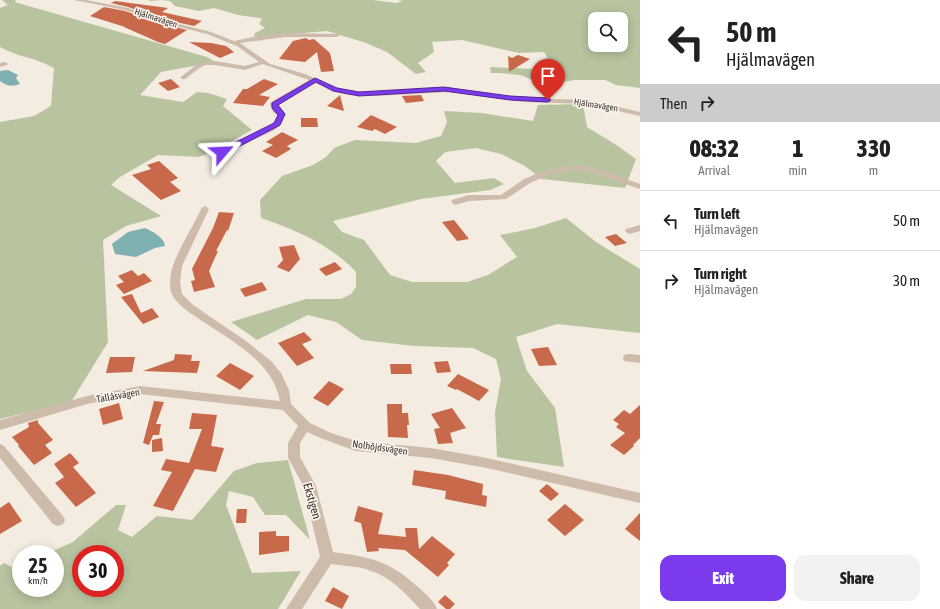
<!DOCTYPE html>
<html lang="en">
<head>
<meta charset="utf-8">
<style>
  body { margin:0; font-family:"Asap Condensed",sans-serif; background:#f2f2f2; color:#202124; height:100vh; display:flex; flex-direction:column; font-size:15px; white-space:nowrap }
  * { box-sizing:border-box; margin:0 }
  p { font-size:13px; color:#757577 }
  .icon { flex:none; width:22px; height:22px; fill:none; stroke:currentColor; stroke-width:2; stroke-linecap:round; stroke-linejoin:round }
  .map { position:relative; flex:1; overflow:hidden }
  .side { display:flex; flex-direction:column; background:#fff; width:300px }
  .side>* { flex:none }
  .guide { background:#fff; color:#202124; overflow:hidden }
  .fabs { position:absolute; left:588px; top:12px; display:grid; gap:8px }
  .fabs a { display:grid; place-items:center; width:40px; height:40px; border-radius:8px; background:#fff; box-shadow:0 2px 10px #0003; font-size:20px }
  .speed { position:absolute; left:12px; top:545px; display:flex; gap:8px; font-size:20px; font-weight:700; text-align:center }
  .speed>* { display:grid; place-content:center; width:52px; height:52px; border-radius:50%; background:#fff; box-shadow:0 2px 10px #0003; line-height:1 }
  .speed small { font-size:10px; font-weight:400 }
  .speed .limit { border:6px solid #d22; background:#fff; color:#111 }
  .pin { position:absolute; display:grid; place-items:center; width:34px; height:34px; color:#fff; margin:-41px -17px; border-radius:50% 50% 50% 0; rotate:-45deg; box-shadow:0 0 4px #0007 }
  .pin .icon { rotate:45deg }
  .me { position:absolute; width:44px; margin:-22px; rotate:64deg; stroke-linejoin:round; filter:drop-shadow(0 0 3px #0008) }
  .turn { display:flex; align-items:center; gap:14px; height:84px; padding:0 20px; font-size:18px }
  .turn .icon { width:52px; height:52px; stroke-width:2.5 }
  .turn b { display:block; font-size:28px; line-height:34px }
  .then { display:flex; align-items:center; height:38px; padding:0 20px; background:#0003; gap:8px; font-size:15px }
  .eta { display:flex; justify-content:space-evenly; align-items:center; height:68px; text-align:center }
  .eta b { font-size:24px; font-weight:800; line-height:28px }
  .cta { display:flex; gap:8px; margin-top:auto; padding:8px 20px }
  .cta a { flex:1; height:46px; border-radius:12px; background:#7c3aed; color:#fff; font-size:16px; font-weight:800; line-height:46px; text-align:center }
  .cta a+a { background:#f2f2f2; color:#202124 }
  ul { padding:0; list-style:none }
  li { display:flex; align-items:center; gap:12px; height:60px; padding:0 20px; border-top:1px solid #e0e0e0 }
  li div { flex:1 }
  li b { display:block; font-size:15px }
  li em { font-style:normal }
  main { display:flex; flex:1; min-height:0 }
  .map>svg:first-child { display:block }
  .green { fill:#b8c4a0; fill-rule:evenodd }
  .water { fill:#7fb0b2 }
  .building { fill:#c8694b }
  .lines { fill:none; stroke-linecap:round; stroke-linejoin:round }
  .street { fill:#cdbbac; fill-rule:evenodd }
  .route { fill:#7c3aed; stroke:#51269a }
  .labels { text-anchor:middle; stroke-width:3.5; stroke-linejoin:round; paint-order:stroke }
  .far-street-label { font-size:9px; fill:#3b302b; stroke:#fbf5ee }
  .street-label { font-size:10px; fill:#3b302b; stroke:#fbf5ee }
  .near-street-label { font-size:12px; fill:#3b302b; stroke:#fbf5ee }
</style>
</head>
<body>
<main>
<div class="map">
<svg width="640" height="609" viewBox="0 0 640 609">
  <rect width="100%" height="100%" fill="#f4ebe1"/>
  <!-- green -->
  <g class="green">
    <path d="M2,0H16L15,2L18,3L207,57L215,62L161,72L140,95L183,102L197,92L208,93L227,99L223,106L252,130L218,149L199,157L158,155L120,177L111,185L161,216L126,226L103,240L108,342L71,402L0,419V122L34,116L51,106L54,68C37,58 17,57 0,47V8L8,5Z"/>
    <path d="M148,0H372L397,3L403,1L397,0H640V88L616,85L605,80H574L559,83L535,81L520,75L501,73H491L490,67L535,69L546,64L547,57L544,52L519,53L462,40L432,42L434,52L418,63L426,72L416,74L387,52L366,43L327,31L254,37L255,33L265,28L259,24L262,19L259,18L238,15L214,8L199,11L175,6L170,1L160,0L151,1ZM595,19H621V45H595Z"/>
    <path d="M583,104L587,127L618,146L636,159L625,188L542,179L525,166L501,154L476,148L445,152L436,161L455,183L494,178L504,184L490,190L421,199L333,221L342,232L364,240L390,275L412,282H467L488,275L517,257L500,235L535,228L566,218L596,242L640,269V333L557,324L516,337L527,371L555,408L564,467L497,457L495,412L501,379L496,359L473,348L414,346L362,340L336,322L308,315L257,340L231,322L306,299H341L351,294L356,287V272C331,245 296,230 261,218L260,200L282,176L313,165L326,157L334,148L355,140L416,143L441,136L447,122L444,111L482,113L533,121L538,105Z"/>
    <path d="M288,460L310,540L286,515H265L253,497L229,491L226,505L252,573L301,571L278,609H0V566L4,563L21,572V588H55V554H51L55,550L73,542L116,505H126L118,530L132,537L157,516L192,520L234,471L257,463ZM81,554H115V588H81Z"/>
  </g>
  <!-- water -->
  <g class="water">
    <path d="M8,70L18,75L16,78L20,84C12,87 6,86 0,81V71Z"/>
    <path d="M145,228C153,232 164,237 165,246L155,248L136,257L115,254L112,244L128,232Z"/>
  </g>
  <!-- building -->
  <g class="building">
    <path d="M115,1L168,8L162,12L202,21L194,26L167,20L128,7L111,3Z"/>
    <path d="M104,7L125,11L163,24L187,30L165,44L158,42L124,27H125L90,16Z"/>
    <path d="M306,38L309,40L314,39L330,53L334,71L321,72L317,52L305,62L279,59L293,41Z"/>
    <path d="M189,42L211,43L226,46L234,52L220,58Z"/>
    <path d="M518,55L530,59L509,72L508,56L512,58Z"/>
    <path d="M171,79L180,87L168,91L158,83Z"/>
    <path d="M264,79L278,84L259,95L270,97L263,106L233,103L243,89H247Z"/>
    <path d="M340,95L344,111L327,106Z"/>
    <path d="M421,95L424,101L406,103L402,96Z"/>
    <path d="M371,115L397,127L385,134L375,129L372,131L357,127Z"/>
    <path d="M301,118H317L318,127H301Z"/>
    <path d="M282,132L298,140L287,146L291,149L276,158L262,151L273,145L266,142Z"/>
    <path d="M159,161L178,178L170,182L181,191L161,200L132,175L151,169L147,165Z"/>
    <path d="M219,212L234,213L228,231L227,230L216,251H218L209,271L215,287L194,292L191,281L195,280L192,269L213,228Z"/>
    <path d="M454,220L469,239L457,241L442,222Z"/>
    <path d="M616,234L627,243L615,246L605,237Z"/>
    <path d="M294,245L300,259L289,272L277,267L283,260L279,247Z"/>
    <path d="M335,262L342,269L326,276L319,269Z"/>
    <path d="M132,270L138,276L144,273L152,281L124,294L116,285L124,282L118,276Z"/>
    <path d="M262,282L267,290L245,297L240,289Z"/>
    <path d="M132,294L141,313L152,308L159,317L143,324L121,297Z"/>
    <path d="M304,332L312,340L302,344L314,358L297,366L278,343Z"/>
    <path d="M548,347L557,365L539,366L531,349Z"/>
    <path d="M175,354L192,355L191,361H200L197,373L143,371L174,360Z"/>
    <path d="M110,357H135L132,372L106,373Z"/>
    <path d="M448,361L451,372L437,373L434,362Z"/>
    <path d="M230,363L254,376L240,390L216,376Z"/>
    <path d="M390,364H411L412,374H391Z"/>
    <path d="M458,374L489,390L479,401L457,389L456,390L447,386Z"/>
    <path d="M329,381L344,389L328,406L313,398Z"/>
    <path d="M154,401L164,402L156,424H161L159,435H153L149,445L143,443Z"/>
    <path d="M119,403L123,419L103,425L99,409Z"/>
    <path d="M387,404H402V413H408L409,425H407L408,438L388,437Z"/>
    <path d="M640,405V438L633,445L634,446L624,455L610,445L625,433L616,427L619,424L613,420L624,410L630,414Z"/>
    <path d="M452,408L466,428L450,433L453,443L438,444L434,429L440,428L431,414Z"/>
    <path d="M192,413L217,415L211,446L224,448L216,472L195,469L173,511L153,506L172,472L161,470L166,459L189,463L202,429H189Z"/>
    <path d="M38,420V423L53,440L45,445L52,453L34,465L18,446L19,445L12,437L29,427L28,423Z"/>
    <path d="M162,438L163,451L152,452V440Z"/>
    <path d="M70,453L79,463L73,467L96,493L76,507L55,483L64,477L54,464Z"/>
    <path d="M414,470L448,475L483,484L482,495L487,496L486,507L445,499L446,491L412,485Z"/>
    <path d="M547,484L559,494L551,501L539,491Z"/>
    <path d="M9,502L22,521L0,534V508Z"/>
    <path d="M565,504L584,520L565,536L547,520Z"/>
    <path d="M358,506L383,513L378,534L406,537L405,528H417L419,549L432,536L455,554L447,563L449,565L438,577L405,550L378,548L379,551L367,552L361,523L354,521Z"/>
    <path d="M237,509H247L246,523H236Z"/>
    <path d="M640,513V541L625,529Z"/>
    <path d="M276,531V536H289V551L259,555V532Z"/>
    <path d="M333,587L349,596L342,609L325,601Z"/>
    <path d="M445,595L455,604L450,609H446L438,602Z"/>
  </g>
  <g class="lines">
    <!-- street -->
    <g class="street">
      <path d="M74,0H86L128,8L167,21L211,32L234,41L258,36L285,33L339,34L340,35L337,37H285L240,43L270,64L305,74L338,89L348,91L376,92L450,88L525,98L588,100L640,112V116L588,104L525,102L450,92L376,96L348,95L334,91L315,83L278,105L279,109L286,114L280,126L273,131L222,154L218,152L219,150L267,127L274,123L278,115L273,112L270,104L271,102L309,80L263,64L245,70L215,65H205L198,69L185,79H181V77L196,65L204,62L215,61L245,66L259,62L237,46L207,34L163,23L125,10Z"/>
      <path d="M5,62L8,64L7,65L0,67V63Z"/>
      <path d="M575,165L591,167L640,184V189L587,171L575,169L551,174L530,183L506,199L469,201L455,205L451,202L452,200L469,195H501L524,179L546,170Z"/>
      <path d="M205,206L209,209L182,266L180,282L182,294L193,305L246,341L271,361L281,373L289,390L291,404L310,423L331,433L356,441L431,448L487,458L640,493V503L487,468L431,458L356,451L323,439L307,432L300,443V457L316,486L333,552C371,557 390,561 419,588C426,594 434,601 437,609H420C407,595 391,577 371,571C359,566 345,566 331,564L302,609H286L320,557L304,487L288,458V443L298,426L283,410L140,394L87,404L0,430V420L87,396L140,386L280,401C273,361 230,340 199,319C189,312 177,305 172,294C169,288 170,280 171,273C174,256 193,227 201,209Z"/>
      <path d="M640,225V231L629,234L625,231L626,229Z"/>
      <path d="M628,354L640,355V363L624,361L623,358L624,355Z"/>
      <path d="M0,444L4,446L63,516L65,520L63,524L58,526L53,524L0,458Z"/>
    </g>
  </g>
  <!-- route -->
  <path class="route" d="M315,78L337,88L359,92L444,87L510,96L548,98L551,100L548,102L510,100L444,91L359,96L333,91L316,82L278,105L285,114L280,125L225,154H220V150L274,123L278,115L272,108V103Z"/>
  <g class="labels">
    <!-- far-street labels -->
    <g class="far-street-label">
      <text transform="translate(156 18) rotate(18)" y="3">Hjälmavägen</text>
      <text transform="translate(596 105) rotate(9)" y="3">Hjälmavägen</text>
    </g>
    <!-- street labels -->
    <g class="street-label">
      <text transform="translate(118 395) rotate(-10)" y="4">Tallåsvägen</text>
      <text transform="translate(380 447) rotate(8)" y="4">Nolhöjdsvägen</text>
    </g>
    <!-- near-street labels -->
    <g class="near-street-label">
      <text transform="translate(312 501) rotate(74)" y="4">Ekstigen</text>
    </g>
  </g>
</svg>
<div class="fabs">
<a><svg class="icon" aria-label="search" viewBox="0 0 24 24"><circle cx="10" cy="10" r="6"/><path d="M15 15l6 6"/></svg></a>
</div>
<div class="speed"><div>25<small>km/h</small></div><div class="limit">30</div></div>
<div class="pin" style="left:548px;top:100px;background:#d93025"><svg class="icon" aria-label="arrive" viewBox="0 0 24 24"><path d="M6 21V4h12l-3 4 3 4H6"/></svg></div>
<svg class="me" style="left:222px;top:152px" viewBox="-20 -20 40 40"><path d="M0-17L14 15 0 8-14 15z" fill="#7c3aed" stroke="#fff" stroke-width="4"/></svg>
</div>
<section class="side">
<div class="guide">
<div class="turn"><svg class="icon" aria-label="left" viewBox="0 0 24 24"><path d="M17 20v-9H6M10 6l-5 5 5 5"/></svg><div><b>50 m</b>Hjälmavägen</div></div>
<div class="then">Then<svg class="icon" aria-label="right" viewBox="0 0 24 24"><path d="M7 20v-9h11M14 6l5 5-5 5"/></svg></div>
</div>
<div class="eta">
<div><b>08:32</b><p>Arrival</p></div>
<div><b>1</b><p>min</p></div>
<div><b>330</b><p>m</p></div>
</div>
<ul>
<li><svg class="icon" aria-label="left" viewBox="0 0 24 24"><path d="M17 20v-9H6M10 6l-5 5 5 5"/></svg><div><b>Turn left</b><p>Hjälmavägen</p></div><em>50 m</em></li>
<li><svg class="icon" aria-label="right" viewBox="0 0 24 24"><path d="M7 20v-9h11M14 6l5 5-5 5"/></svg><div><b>Turn right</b><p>Hjälmavägen</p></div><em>30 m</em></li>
</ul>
<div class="cta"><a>Exit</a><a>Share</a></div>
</section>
</main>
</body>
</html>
